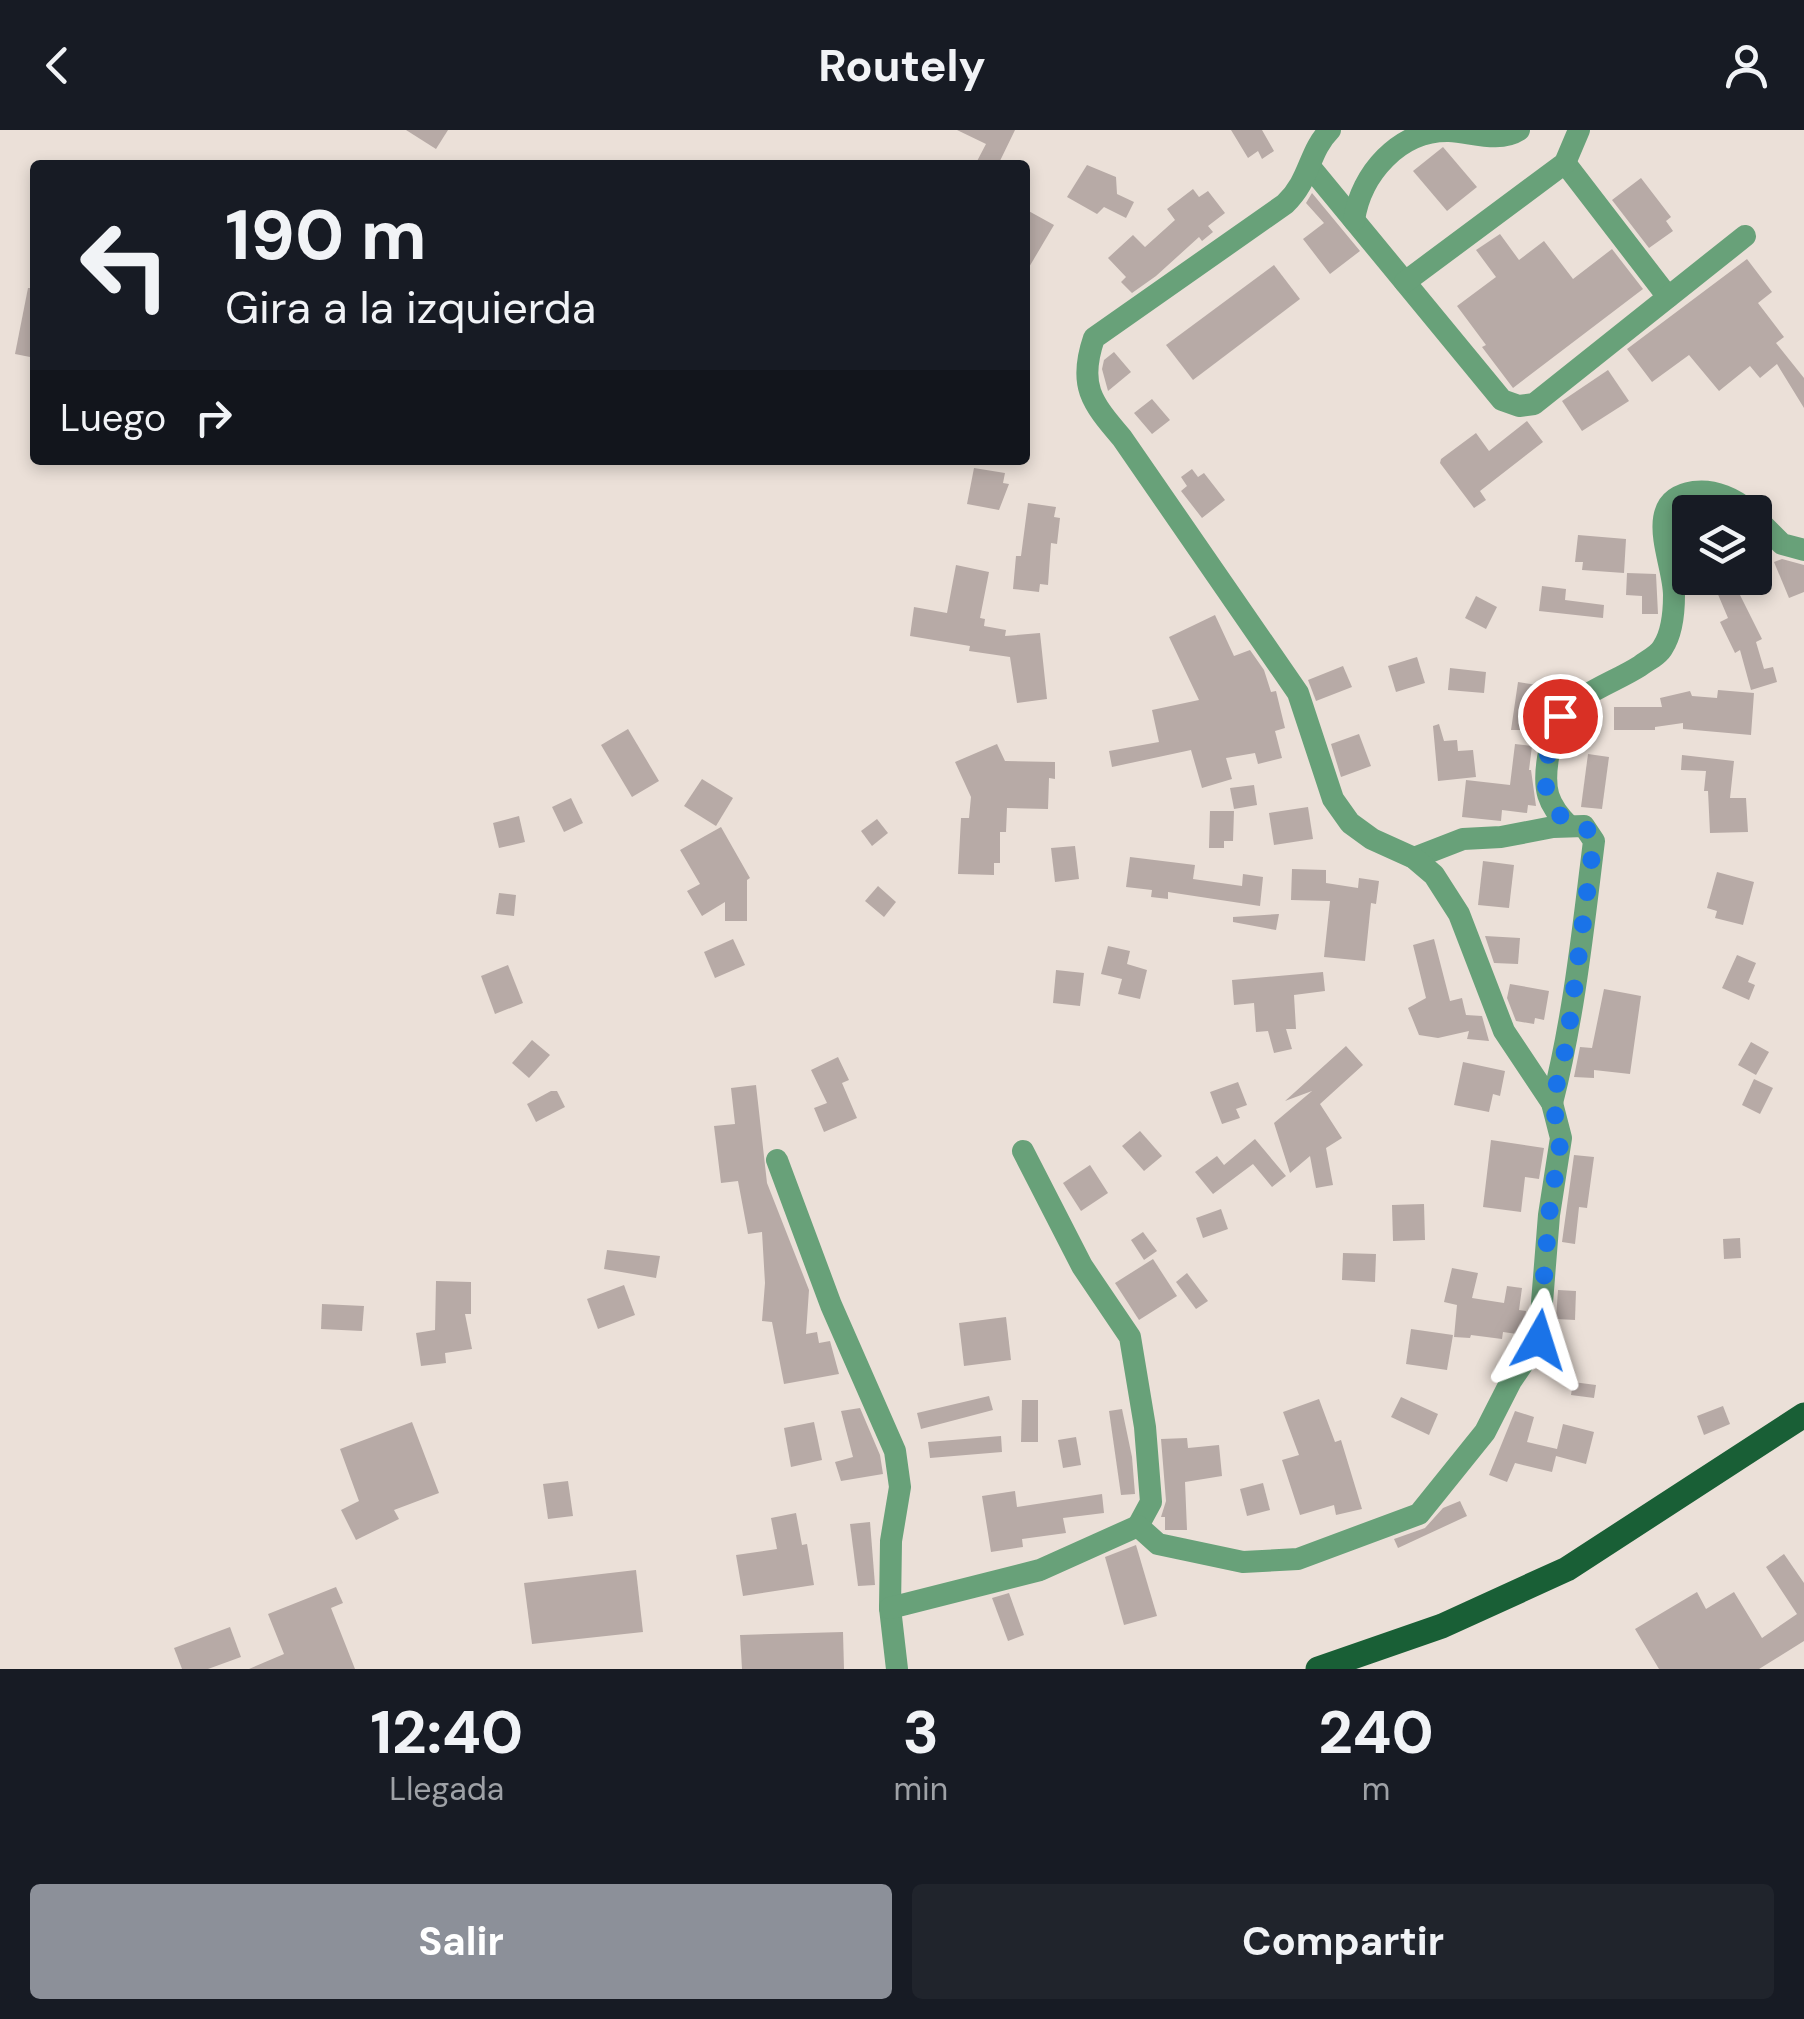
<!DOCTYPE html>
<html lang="es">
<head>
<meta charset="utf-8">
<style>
  body { margin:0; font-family:"DM Sans",sans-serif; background:#20242c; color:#f1f3f6; height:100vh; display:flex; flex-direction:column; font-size:38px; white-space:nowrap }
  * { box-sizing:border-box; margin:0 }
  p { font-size:32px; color:#9ea1a6 }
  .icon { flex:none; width:55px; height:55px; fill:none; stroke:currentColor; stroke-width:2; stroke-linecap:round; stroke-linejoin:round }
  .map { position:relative; height:1539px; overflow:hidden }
  .drawer { display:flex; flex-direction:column; background:#171b24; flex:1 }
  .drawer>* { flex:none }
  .guide { position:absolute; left:30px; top:30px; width:1000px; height:305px; border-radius:10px; box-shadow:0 5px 15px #0003; background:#171b24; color:#f1f3f6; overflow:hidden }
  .controls { position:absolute; left:1672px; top:365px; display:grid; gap:20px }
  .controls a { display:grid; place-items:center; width:100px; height:100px; border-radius:10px; background:#171b24; box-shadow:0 5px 15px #0003; font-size:50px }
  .pin { position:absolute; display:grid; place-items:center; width:85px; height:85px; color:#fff; margin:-42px; border:5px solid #fff; border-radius:50%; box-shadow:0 2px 10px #0007 }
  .me { position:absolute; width:110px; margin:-55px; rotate:6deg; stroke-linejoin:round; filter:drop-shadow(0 0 8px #0008) }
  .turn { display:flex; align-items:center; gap:35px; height:210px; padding:0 30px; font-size:45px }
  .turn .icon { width:130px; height:130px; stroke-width:2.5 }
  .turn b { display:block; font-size:70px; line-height:85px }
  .then { display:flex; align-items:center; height:95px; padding:0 30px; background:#0003; gap:20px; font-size:38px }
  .eta { display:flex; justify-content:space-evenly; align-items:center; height:170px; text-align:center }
  .eta b { font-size:60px; font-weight:700; line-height:70px }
  .button { display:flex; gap:20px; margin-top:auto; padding:20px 30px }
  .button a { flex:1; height:115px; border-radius:10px; background:#8c9099; color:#fff; font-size:40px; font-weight:700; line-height:115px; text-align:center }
  .button a+a { background:#20242c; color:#f1f3f6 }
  header { display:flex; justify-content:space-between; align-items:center; height:130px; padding:0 30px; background:#171b24; font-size:45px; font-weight:700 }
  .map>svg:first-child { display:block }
  .building { fill:#b7aaa6 }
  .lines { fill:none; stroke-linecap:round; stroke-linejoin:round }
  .minor { stroke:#68a179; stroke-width:22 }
  .major { stroke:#195f36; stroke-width:25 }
  .route { stroke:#1a73e8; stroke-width:18; stroke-dasharray:0 32.4 }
</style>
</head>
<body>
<header><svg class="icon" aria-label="back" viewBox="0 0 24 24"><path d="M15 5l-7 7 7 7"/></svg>Routely<svg class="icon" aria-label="person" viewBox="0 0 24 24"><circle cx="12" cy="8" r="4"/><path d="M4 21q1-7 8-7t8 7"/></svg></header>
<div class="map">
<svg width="1804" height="1539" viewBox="0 0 1804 1539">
  <rect width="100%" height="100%" fill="#ebe0d8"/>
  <!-- building -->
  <g class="building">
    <path d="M406,0H448L436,19Z"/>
    <path d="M957,0H1015L998,35H975L986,14Z"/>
    <path d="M1231,0H1262L1274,21L1262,29L1258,21L1248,28Z"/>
    <path d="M1443,17L1477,57L1447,81L1413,41Z"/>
    <path d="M1087,35L1116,47L1117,64L1134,72L1126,88L1104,77L1097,84L1067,67Z"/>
    <path d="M1641,48L1671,87L1666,91L1673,101L1649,118L1612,70Z"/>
    <path d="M1193,59L1199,67L1208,61L1225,83L1208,96L1213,102L1202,111L1199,107L1156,146L1132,163L1121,152L1126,147L1108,128L1133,105L1145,117L1175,90L1167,79Z"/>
    <path d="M1312,63L1360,121L1330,144L1303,109L1324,93L1306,73Z"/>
    <path d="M1025,79L1054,95L1025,144Z"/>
    <path d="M1500,104L1519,130L1544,111L1573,149L1612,119L1643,159L1513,258L1482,217L1486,215L1457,176L1496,147L1476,120Z"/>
    <path d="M1747,129L1772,162L1758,173L1784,207L1776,213L1804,248V278L1777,234L1760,248L1750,236L1719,261L1689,225L1652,252L1627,219Z"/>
    <path d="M1274,135L1300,169L1193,250L1166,215Z"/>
    <path d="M28,158H35V228L15,224Z"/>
    <path d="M1114,222L1131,242L1108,261L1102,239L1104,230Z"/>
    <path d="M1608,240L1629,271L1582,301L1562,271Z"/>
    <path d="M1152,269L1170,290L1152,304L1134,283Z"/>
    <path d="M1527,291L1543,312L1480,361L1486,370L1474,378L1440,333L1441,329L1476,303L1489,321Z"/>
    <path d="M974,338L1005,343L1003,353L1009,354L999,380L967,374Z"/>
    <path d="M1192,339L1198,347L1204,343L1225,370L1202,388L1181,361L1187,356L1181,347Z"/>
    <path d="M1028,373L1056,377L1054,387L1060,388L1057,414L1051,413L1048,455L1040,454L1039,462L1013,459L1016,426H1021Z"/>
    <path d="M1578,405L1626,409L1624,443L1582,440L1583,432H1575Z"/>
    <path d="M1782,429L1804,435V462L1789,468L1774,432Z"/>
    <path d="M956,435L989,442L980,488L985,489L984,496L1006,500L1005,506L1040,503L1047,569L1017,573L1010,527L969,521L970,516L910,506L914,477L947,483Z"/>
    <path d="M1627,443L1656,444L1658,484H1642V466L1626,465Z"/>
    <path d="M1711,448H1738L1744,461L1739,463L1762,509L1756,512L1764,539L1773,537L1777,552L1751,560L1740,520L1735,523L1720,492L1728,488Z"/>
    <path d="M1542,456L1566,459L1565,470L1604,475L1603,488L1539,481Z"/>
    <path d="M1476,466L1497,477L1486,499L1465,488Z"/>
    <path d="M1215,485L1234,526L1250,520L1264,540L1271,562L1276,561L1285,598L1275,601L1282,628L1258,634L1255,623L1226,628L1232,649L1202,658L1191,620L1112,637L1109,621L1159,612L1152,580L1199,570L1169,507Z"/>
    <path d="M1417,527L1425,553L1396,562L1388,536Z"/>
    <path d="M1343,536L1352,557L1316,571L1308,550Z"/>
    <path d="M1450,538L1486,542L1484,563L1448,560Z"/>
    <path d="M1518,552L1537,555L1534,575L1546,577L1539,598L1535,600H1511Z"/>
    <path d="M1718,560L1754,563L1751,605L1683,599V593L1655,597V600H1614V577H1662L1660,568L1690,561L1692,566L1717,568Z"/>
    <path d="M1439,594L1444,611L1457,610L1458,621L1473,620L1476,647L1438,651L1433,596Z"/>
    <path d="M628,599L659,651L632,667L601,615Z"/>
    <path d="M1359,604L1371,636L1341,647L1331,614Z"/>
    <path d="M997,614L1005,631L1055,632V649L1049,648L1048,679L1007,678L1006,702H1000V733H994V745L958,744L961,688H969L971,667L955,632Z"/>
    <path d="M1515,614L1532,616L1529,640H1531L1536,676L1528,675L1527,683L1502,680L1501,691L1462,687L1466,650L1510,655Z"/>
    <path d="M1588,624L1609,627L1602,679L1581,677Z"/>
    <path d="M1682,625L1734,631L1730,668H1746L1748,702L1710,703L1708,661H1704L1706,641L1681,640Z"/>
    <path d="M702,649L733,668L716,696L684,676Z"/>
    <path d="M1254,655L1257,675L1234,679L1230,658Z"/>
    <path d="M571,668L583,693L564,702L552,677Z"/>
    <path d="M1308,677L1313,709L1274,715L1269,683Z"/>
    <path d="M1210,681H1234L1233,711H1224V718H1209Z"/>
    <path d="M519,686L525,712L499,718L493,693Z"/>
    <path d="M877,689L888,703L872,716L861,701Z"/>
    <path d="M721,697L750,748L747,750V791H725V772L702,786L687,761L700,754L680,720Z"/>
    <path d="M1075,716L1079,749L1055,752L1051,718Z"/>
    <path d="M1130,727L1195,735L1193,749L1242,756L1243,744L1263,747L1260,776L1168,762V769L1151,767L1152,760L1126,757Z"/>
    <path d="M1483,731L1514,735L1509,778L1478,775Z"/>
    <path d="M1292,739L1326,740V753L1358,758L1359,748L1379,751L1376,774L1371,773L1365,831L1324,827L1330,771L1291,770Z"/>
    <path d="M1717,742L1754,752L1743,795L1715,788L1717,781L1707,778Z"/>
    <path d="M878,756L896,772L884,787L865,771Z"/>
    <path d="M499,763L516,765L514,786L496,784Z"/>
    <path d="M1279,784L1276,800L1233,792V787Z"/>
    <path d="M1485,806L1520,808L1518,834L1494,833Z"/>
    <path d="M733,809L745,835L715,848L704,822Z"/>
    <path d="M1434,809L1450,871L1462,868L1466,885L1482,886L1489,911L1467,909L1469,901L1438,908L1419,905L1408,878L1426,868L1413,815Z"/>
    <path d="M1108,816L1130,821L1127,834L1147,840L1140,869L1118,864L1122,849L1101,844Z"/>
    <path d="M1737,825L1756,833L1748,852L1755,855L1749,870L1722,858Z"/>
    <path d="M508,835L523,873L495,884L481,846Z"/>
    <path d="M1056,840L1084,843L1080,876L1053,873Z"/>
    <path d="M1323,842L1325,861L1294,865L1296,899H1286L1292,919L1274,923L1268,901L1256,902L1254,873L1234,875L1232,850Z"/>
    <path d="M1510,854L1549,861L1544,890L1535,888L1534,894L1516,891L1507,868Z"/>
    <path d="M1604,859L1641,866L1630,944L1594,940V948L1574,947L1580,917L1592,918Z"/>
    <path d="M532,910L550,925L529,948L512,933Z"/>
    <path d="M1751,912L1769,922L1756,945L1738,935Z"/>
    <path d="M1346,916L1363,935L1320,974L1342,1008L1326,1018L1333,1055L1316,1058L1310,1026L1290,1043L1274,993L1312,961L1285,971Z"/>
    <path d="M838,927L849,950L842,953L857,988L824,1002L814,978L827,973L811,940Z"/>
    <path d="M1463,932L1505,941L1500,966L1493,964L1489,982L1454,975Z"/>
    <path d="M1754,949L1773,958L1760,984L1742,975Z"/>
    <path d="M1238,952L1247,975L1236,979L1240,988L1222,994L1210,962Z"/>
    <path d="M756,955L767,1053L809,1160L806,1204L817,1202L819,1213L830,1211L839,1244L784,1254L772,1192L762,1191L765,1153L762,1102L748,1104L738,1051L721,1053L714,996L735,994L731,958Z"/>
    <path d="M551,961H557L565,977L536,992L527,974Z"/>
    <path d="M1140,1001L1162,1026L1144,1041L1122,1016Z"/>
    <path d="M1255,1009L1286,1046L1272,1057L1253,1034L1213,1064L1195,1042L1217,1026L1224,1035Z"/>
    <path d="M1491,1010L1544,1018L1539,1049L1525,1047L1521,1082L1483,1077Z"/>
    <path d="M1574,1025L1594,1027L1587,1078L1579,1077L1575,1114L1562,1112Z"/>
    <path d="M1090,1035L1108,1063L1081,1081L1063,1053Z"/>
    <path d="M1424,1074L1425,1110L1393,1111L1392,1075Z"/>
    <path d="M1221,1079L1228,1099L1203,1108L1196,1088Z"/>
    <path d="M1143,1102L1157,1121L1144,1130L1131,1110Z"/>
    <path d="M1740,1108L1741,1128L1724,1129L1723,1109Z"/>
    <path d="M607,1120L660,1126L656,1148L604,1139Z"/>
    <path d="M1343,1123L1376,1124L1375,1152L1342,1150Z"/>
    <path d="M1153,1129L1177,1166L1139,1190L1115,1153Z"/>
    <path d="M1452,1138L1478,1143L1472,1168L1504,1173L1507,1156L1522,1158L1519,1180L1526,1181L1524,1205L1503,1202L1502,1209L1471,1205L1470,1208L1454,1207L1457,1175L1444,1172Z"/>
    <path d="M1187,1143L1208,1171L1196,1179L1176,1152Z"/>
    <path d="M436,1151L471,1152V1184H465L472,1219L445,1223L446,1233L421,1236L416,1203L435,1200Z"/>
    <path d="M624,1155L635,1185L598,1199L587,1169Z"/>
    <path d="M1558,1160L1576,1161L1575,1190L1556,1189Z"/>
    <path d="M322,1174L364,1176L362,1201L321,1199Z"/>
    <path d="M1006,1187L1011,1230L964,1236L959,1193Z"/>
    <path d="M1411,1199L1453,1205L1447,1240L1406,1234Z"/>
    <path d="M1573,1252L1596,1255L1594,1268L1571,1265Z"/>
    <path d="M989,1266L993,1280L921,1299L917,1283Z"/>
    <path d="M1401,1267L1438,1284L1429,1305L1391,1287Z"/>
    <path d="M1319,1269L1335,1312L1341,1310L1362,1379L1336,1385L1334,1375L1300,1385L1282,1330L1299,1325L1283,1282Z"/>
    <path d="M1022,1270H1038V1312H1021Z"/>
    <path d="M1723,1276L1730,1294L1704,1305L1697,1286Z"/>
    <path d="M860,1278L880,1325L883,1344L841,1351L835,1332L853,1327L841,1281Z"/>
    <path d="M1122,1279L1132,1327L1135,1364L1121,1365L1109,1281Z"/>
    <path d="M1515,1281L1534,1287L1527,1312L1557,1319L1563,1294L1594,1302L1586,1334L1556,1326L1552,1342L1515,1333L1507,1352L1489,1345Z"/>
    <path d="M412,1292L439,1363L394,1380L399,1389L356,1410L341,1380L359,1371L340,1319Z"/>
    <path d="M814,1292L822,1330L791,1337L784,1298Z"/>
    <path d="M1001,1306L1002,1322L930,1328L928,1312Z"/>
    <path d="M1076,1307L1081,1335L1063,1338L1058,1310Z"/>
    <path d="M1187,1308L1188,1318L1219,1315L1222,1346L1185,1352L1187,1400H1165V1387H1161L1166,1371L1161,1309Z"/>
    <path d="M568,1351L573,1386L548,1389L543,1354Z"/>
    <path d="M1263,1353L1270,1380L1247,1386L1240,1359Z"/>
    <path d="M1015,1361L1017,1377L1102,1364L1104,1383L1063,1388L1066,1403L1022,1409L1023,1417L991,1422L982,1366Z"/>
    <path d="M1460,1371L1467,1386L1398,1418L1394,1409L1425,1398L1443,1378Z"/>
    <path d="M796,1383L802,1415L807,1414L814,1455L743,1466L736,1425L777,1419L771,1388Z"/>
    <path d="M870,1392L875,1455L858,1456L850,1394Z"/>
    <path d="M1136,1415L1157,1486L1124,1495L1105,1427Z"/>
    <path d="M1784,1424L1804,1453V1511L1759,1539H1659L1635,1499L1697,1462L1706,1479L1734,1462L1762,1508L1797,1484L1766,1437Z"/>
    <path d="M636,1440L643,1502L532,1514L524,1453Z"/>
    <path d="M336,1457L343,1473L331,1478L355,1539H249L284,1524L268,1484Z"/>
    <path d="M1009,1463L1024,1505L1008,1511L992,1468Z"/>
    <path d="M230,1497L241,1527L208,1539H182L174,1518Z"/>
    <path d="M843,1502L844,1539H742L740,1505Z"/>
  </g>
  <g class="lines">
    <!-- minor -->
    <g class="minor">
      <path d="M1565,33L1668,167"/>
      <path d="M1311,38L1502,270L1519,276L1534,274L1745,106"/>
      <path d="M1354,90C1361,44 1399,0 1449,1C1472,2 1499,13 1519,0"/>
      <path d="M1405,152L1565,33L1579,0"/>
      <path d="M1755,387L1782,414L1804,420"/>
      <path d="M1569,696C1547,674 1543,659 1548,628C1550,616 1554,594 1562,585C1582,562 1615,552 1640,536C1648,530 1659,525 1663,517C1672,503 1674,482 1674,465C1674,431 1640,370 1694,362C1714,359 1736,369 1750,382"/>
      <path d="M1414,728L1463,709L1501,707L1553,697L1584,696L1594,711C1583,799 1574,887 1552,973"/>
      <path d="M1023,1021L1082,1136L1130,1207L1145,1297L1151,1372L1138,1396"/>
      <path d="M777,1030L831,1175L895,1321L900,1357L891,1411L890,1478L897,1539"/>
      <path d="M890,1478L1040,1440L1138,1396L1158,1414L1243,1432L1298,1429L1419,1384L1485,1302L1511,1251L1539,1210L1549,1085L1561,1008L1552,973L1504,901L1459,784L1434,745L1414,728L1372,709L1350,693L1333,669L1298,563L1122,308C1091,272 1078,255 1094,208L1285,74C1311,49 1308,22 1330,0"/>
    </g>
    <!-- major -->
    <path class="major" d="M1318,1539L1442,1496L1567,1439L1804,1285"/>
  </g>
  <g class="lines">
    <!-- route -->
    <path class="route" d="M1539,1210L1549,1085L1561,1008L1552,973L1567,913L1594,710C1588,697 1584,696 1570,696C1531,658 1546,632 1560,586"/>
  </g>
</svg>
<div class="controls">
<a><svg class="icon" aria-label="layers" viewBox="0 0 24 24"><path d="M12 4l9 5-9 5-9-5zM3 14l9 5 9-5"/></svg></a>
</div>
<div class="pin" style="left:1560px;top:586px;background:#d93025"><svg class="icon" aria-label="arrive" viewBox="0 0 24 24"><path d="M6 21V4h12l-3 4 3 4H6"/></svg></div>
<svg class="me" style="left:1539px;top:1210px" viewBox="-20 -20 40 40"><path d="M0-17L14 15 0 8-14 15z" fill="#1a73e8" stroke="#fff" stroke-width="4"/></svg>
<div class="guide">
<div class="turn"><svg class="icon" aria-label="left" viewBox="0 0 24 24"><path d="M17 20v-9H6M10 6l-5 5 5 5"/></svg><div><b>190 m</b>Gira a la izquierda</div></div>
<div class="then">Luego<svg class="icon" aria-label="right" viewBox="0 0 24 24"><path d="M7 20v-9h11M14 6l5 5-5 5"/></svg></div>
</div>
</div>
<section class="drawer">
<div class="eta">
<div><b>12:40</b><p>Llegada</p></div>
<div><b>3</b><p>min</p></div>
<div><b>240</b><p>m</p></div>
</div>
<div class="button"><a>Salir</a><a>Compartir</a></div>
</section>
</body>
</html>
